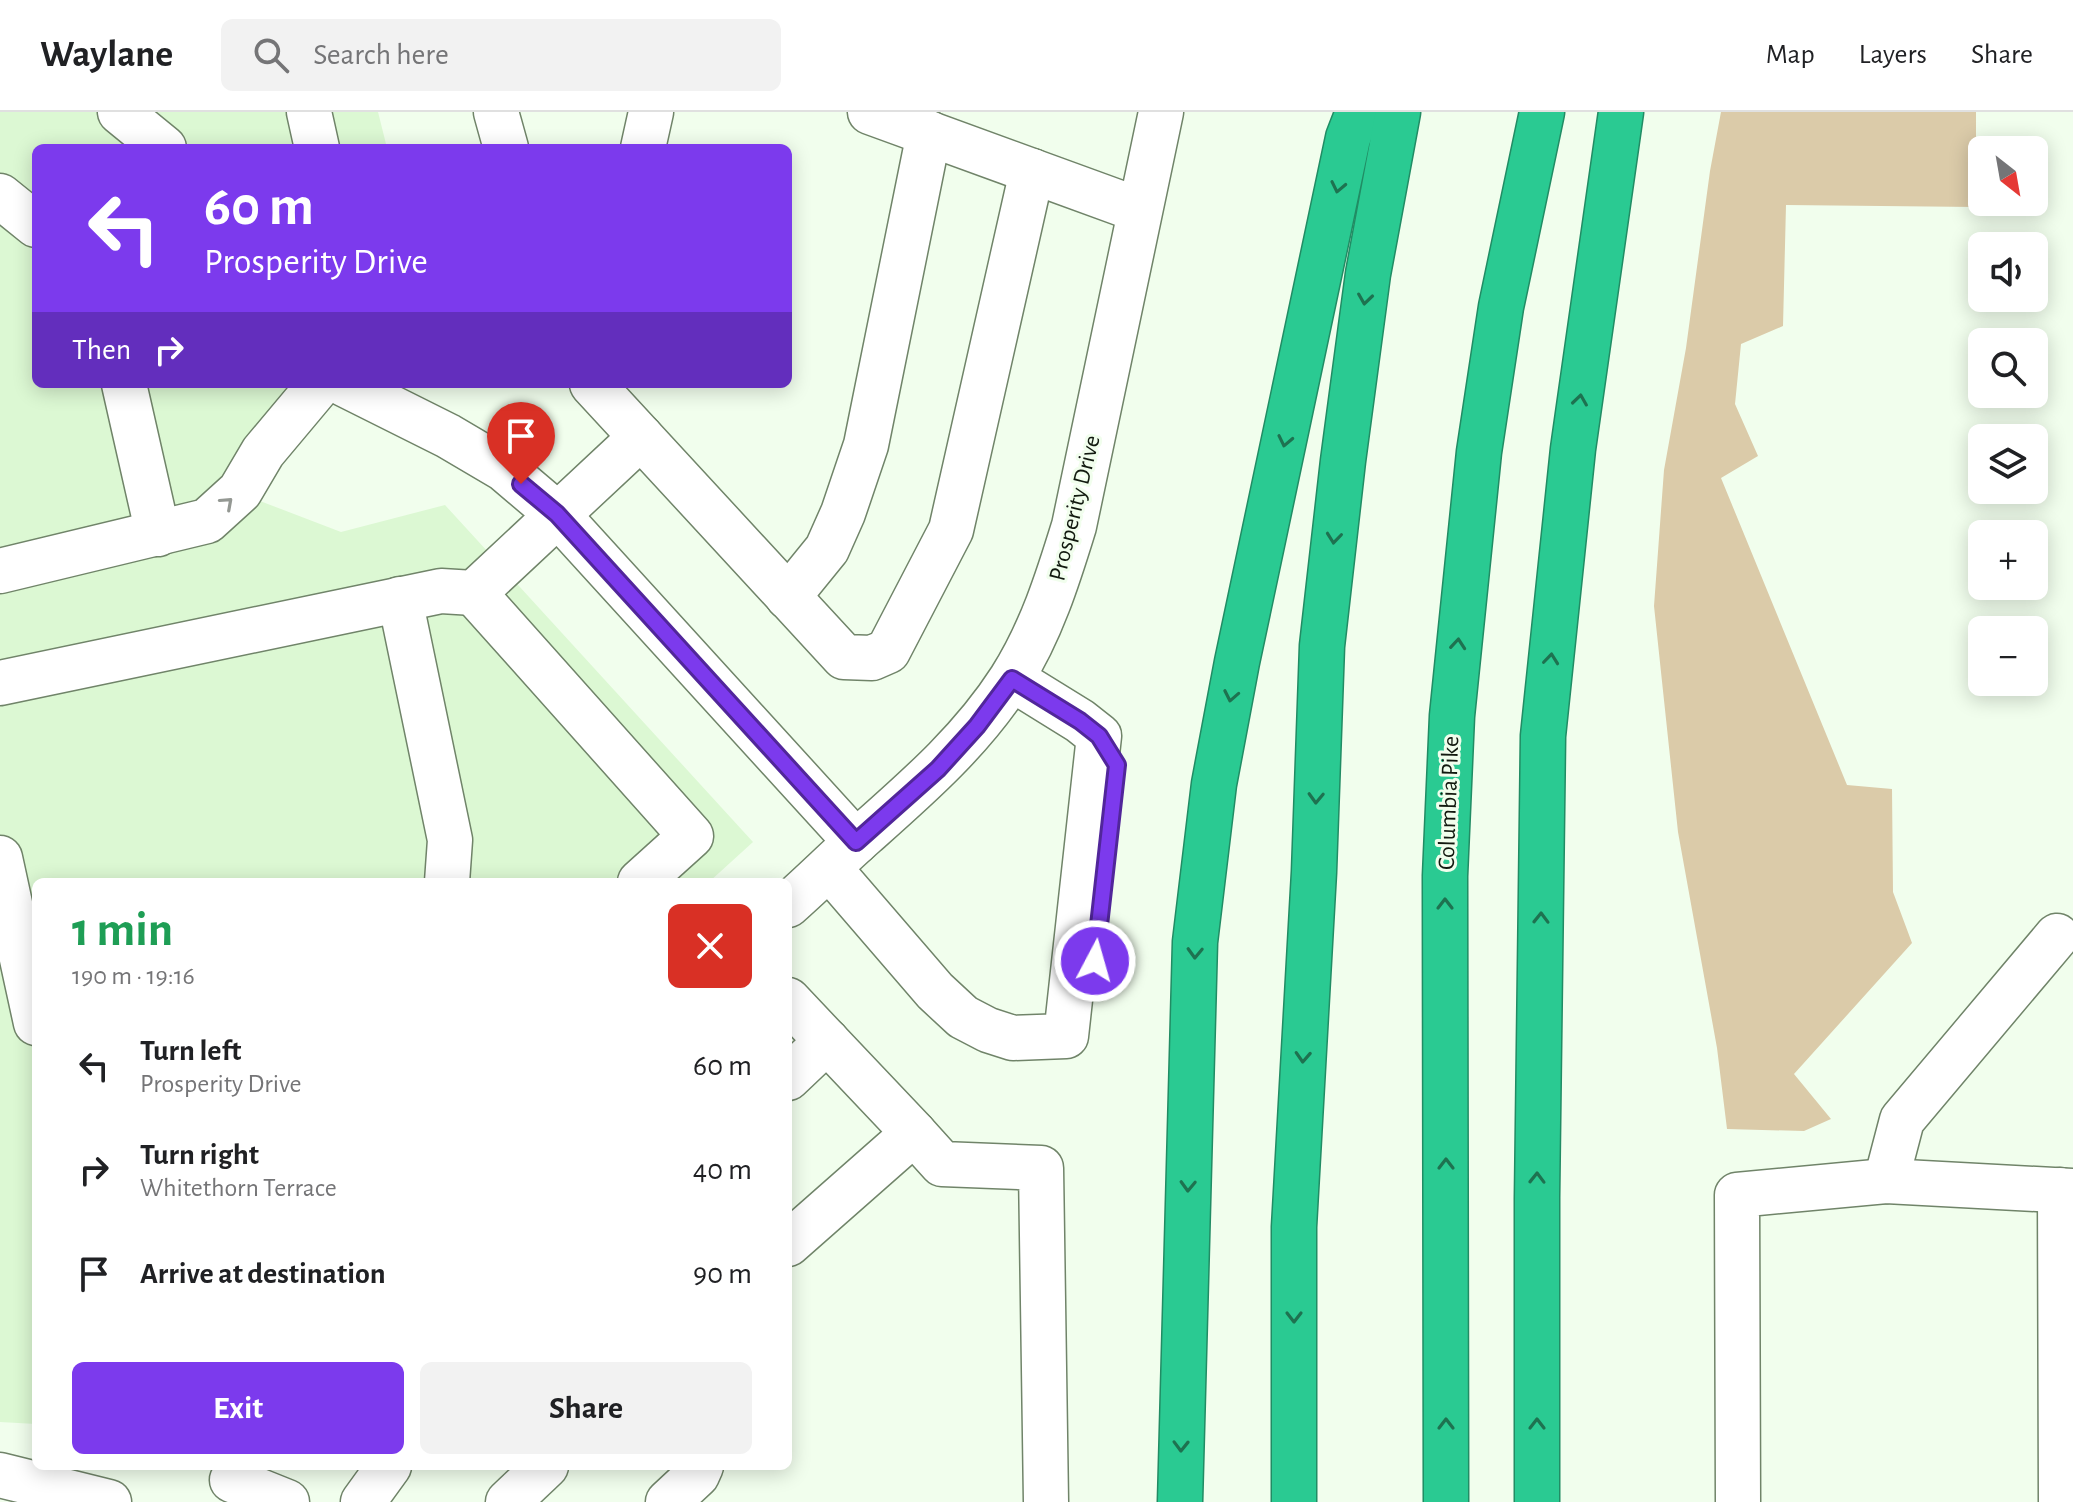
<!DOCTYPE html>
<html lang="en">
<head>
<meta charset="utf-8">
<style>
  body { margin:0; font-family:"Alegreya Sans",sans-serif; background:#f2f2f2; color:#202124; height:100vh; display:flex; flex-direction:column; font-size:30px; white-space:nowrap }
  * { box-sizing:border-box; margin:0 }
  p { font-size:26px; color:#757577 }
  .icon { flex:none; width:44px; height:44px; fill:none; stroke:currentColor; stroke-width:2; stroke-linecap:round; stroke-linejoin:round }
  .map { position:relative; flex:1; overflow:hidden }
  .drawer { position:absolute; left:32px; top:766px; width:760px; height:592px; display:flex; flex-direction:column; background:#fff; border-radius:12px; box-shadow:0 4px 20px #0003 }
  .drawer>* { flex:none }
  .banner { position:absolute; left:32px; top:32px; width:760px; height:244px; border-radius:12px; box-shadow:0 4px 20px #0003; background:#7c3aed; color:#fff; overflow:hidden }
  .needle { width:52px; rotate:149deg }
  .controls { position:absolute; left:1968px; top:24px; display:grid; gap:16px }
  .controls a { display:grid; place-items:center; width:80px; height:80px; border-radius:12px; background:#fff; box-shadow:0 4px 20px #0003; font-size:40px }
  .pin { position:absolute; display:grid; place-items:center; width:68px; height:68px; color:#fff; margin:-82px -34px; border-radius:50% 50% 50% 0; rotate:-45deg; box-shadow:0 0 8px #0007 }
  .pin .icon { rotate:45deg }
  .me { position:absolute; width:88px; margin:-44px; rotate:6deg; stroke-linejoin:round; filter:drop-shadow(0 0 6px #0008) }
  .turn { display:flex; align-items:center; gap:28px; height:168px; padding:0 40px; font-size:36px }
  .turn .icon { width:104px; height:104px; stroke-width:2.5 }
  .turn b { display:block; font-size:56px; line-height:68px }
  .then { display:flex; align-items:center; height:76px; padding:0 40px; background:#0003; gap:16px; font-size:30px }
  .round { display:grid; place-items:center; flex:none; width:84px; height:84px; border-radius:12px; background:#f2f2f2 }
  .headline { display:flex; align-items:center; justify-content:space-between; height:136px; padding:0 40px }
  h1 { font-size:48px; font-weight:700; line-height:60px; color:#1e9e55 }
  .cta { display:flex; gap:16px; margin-top:auto; padding:16px 40px }
  .cta a { flex:1; height:92px; border-radius:12px; background:#7c3aed; color:#fff; font-size:32px; font-weight:700; line-height:92px; text-align:center }
  .cta a+a { background:#f2f2f2; color:#202124 }
  ul { padding:0; list-style:none }
  li { display:flex; align-items:center; gap:24px; height:104px; padding:0 40px }
  li div { flex:1 }
  li b { display:block; font-size:30px }
  li em { font-style:normal }
  header { display:flex; align-items:center; gap:48px; box-sizing:border-box; height:112px; padding:0 40px; background:#fff; border-bottom:2px solid #e0e0e0 }
  header strong { font-size:38px }
  nav { display:flex; gap:44px; margin-inline-start:auto; font-size:28px }
  .search { width:560px; height:72px; background:#f2f2f2; display:flex; align-items:center; gap:20px; box-sizing:border-box; padding:0 28px; border-radius:12px; color:#757577; font-size:30px }
  .map>svg:first-child { display:block }
  .built { fill:#dcf8d3 }
  .green { fill:#dbcba9 }
  .lines { fill:none; stroke-linecap:round; stroke-linejoin:round }
  .minor-casing { stroke:#708469; stroke-width:47 }
  .highway-casing { stroke:#218c64; stroke-width:47 }
  .minor { stroke:#fff; stroke-width:44 }
  .highway { stroke:#2aca92; stroke-width:44 }
  .oneway { stroke:#1e7250 }
  .oneway2 { stroke:#949893 }
  .route-casing { stroke:#51269a; stroke-width:20 }
  .route { stroke:#7c3aed; stroke-width:14 }
  .labels { text-anchor:middle; stroke-width:6; stroke-linejoin:round; paint-order:stroke }
  .street-label { font-size:24px; fill:#11190f; stroke:#f1feed }
</style>
</head>
<body>
<header>
<strong>Waylane</strong>
<div class="search"><svg class="icon" aria-label="search" viewBox="0 0 24 24"><circle cx="10" cy="10" r="6"/><path d="M15 15l6 6"/></svg>Search here</div>
<nav><a>Map</a><a>Layers</a><a>Share</a></nav>
</header>
<div class="map">
<svg width="2073" height="1390" viewBox="0 0 2073 1390">
  <rect width="100%" height="100%" fill="#f1feed"/>
  <!-- built -->
  <path class="built" d="M0,0H378L387,36H36V272H327L247,384L341,420L445,393L753,730L709,770H36V1312L0,1310Z"/>
  <!-- green -->
  <path class="green" d="M1721,0H1976V95L1786,93L1783,214L1741,232L1735,292L1758,344L1721,366L1847,673L1892,677L1893,780L1912,831L1794,962L1831,1007L1804,1019L1727,1017L1717,936L1678,720L1654,494L1664,358L1686,236L1710,59Z"/>
  <g class="lines">
    <defs>
      <g id="minor">
        <path d="M120,0L164,36"/>
        <path d="M309,0L317,36"/>
        <path d="M496,0L506,36"/>
        <path d="M870,0L1139,98"/>
        <path d="M643,36L651,0"/>
        <path d="M0,84L36,113"/>
        <path d="M124,272L158,422"/>
        <path d="M344,272L448,324L504,357L557,402L856,730"/>
        <path d="M592,272L844,545L872,546L888,539L951,418L1032,59"/>
        <path d="M0,459L207,409L240,379L263,340L320,272"/>
        <path d="M474,481L691,724L640,770"/>
        <path d="M788,485L827,437L843,401L866,333L929,21"/>
        <path d="M400,487L450,728L447,770"/>
        <path d="M0,571L441,479L474,481L641,325"/>
        <path d="M0,746L36,911"/>
        <path d="M829,756L935,879L963,905L988,918L1013,926L1066,924L1099,624L1080,609L1012,567"/>
        <path d="M788,793C814,770 839,745 865,722C918,675 972,628 1011,567C1041,520 1058,466 1074,414L1161,0"/>
        <path d="M788,888L914,1021L788,1132"/>
        <path d="M788,966L827,929"/>
        <path d="M914,1021L942,1052L1041,1056L1046,1390"/>
        <path d="M1886,1069L1902,1008L2057,824"/>
        <path d="M2060,1078L2061,1390"/>
        <path d="M0,1363L109,1390"/>
        <path d="M232,1368L287,1390"/>
        <path d="M363,1390L389,1354"/>
        <path d="M508,1390L546,1354"/>
        <path d="M668,1390L697,1363L701,1354"/>
        <path d="M1738,1390L1737,1083L1886,1069L2073,1079"/>
      </g>
      <g id="highway">
        <path d="M1180,1390L1195,830L1214,672L1237,550L1348,26L1358,0"/>
        <path d="M1294,1390V1115L1314,760L1322,534L1343,349L1368,162L1398,0"/>
        <path d="M1446,1390L1445,764L1452,604L1479,340L1501,195L1542,0"/>
        <path d="M1537,1390V1086L1543,624L1573,337L1621,0"/>
      </g>
    </defs>
    <!-- minor casing -->
    <use href="#minor" class="minor-casing"/>
    <!-- highway casing -->
    <use href="#highway" class="highway-casing"/>
    <!-- minor -->
    <use href="#minor" class="minor"/>
    <!-- highway -->
    <use href="#highway" class="highway"/>
  </g>
  <!-- one-way arrows -->
  <defs><path id="oneway-chevron" d="M-2-3.5L2.5 0L-2 3.5" fill="none" stroke-width="1.6" stroke-linecap="round" stroke-linejoin="round" transform="scale(2)"/></defs>
  <g class="oneway">
    <use href="#oneway-chevron" transform="translate(1338 75) rotate(102)"/>
    <use href="#oneway-chevron" transform="translate(1365 187) rotate(98)"/>
    <use href="#oneway-chevron" transform="translate(1580 288) rotate(-82)"/>
    <use href="#oneway-chevron" transform="translate(1285 329) rotate(102)"/>
    <use href="#oneway-chevron" transform="translate(1334 426) rotate(96)"/>
    <use href="#oneway-chevron" transform="translate(1458 532) rotate(-85)"/>
    <use href="#oneway-chevron" transform="translate(1551 547) rotate(-84)"/>
    <use href="#oneway-chevron" transform="translate(1231 584) rotate(101)"/>
    <use href="#oneway-chevron" transform="translate(1316 686) rotate(92)"/>
    <use href="#oneway-chevron" transform="translate(1445 792) rotate(-90)"/>
    <use href="#oneway-chevron" transform="translate(1541 806) rotate(-89)"/>
    <use href="#oneway-chevron" transform="translate(1195 841) rotate(92)"/>
    <use href="#oneway-chevron" transform="translate(1303 945) rotate(93)"/>
    <use href="#oneway-chevron" transform="translate(1446 1052) rotate(-90)"/>
    <use href="#oneway-chevron" transform="translate(1537 1066) rotate(-89)"/>
    <use href="#oneway-chevron" transform="translate(1188 1074) rotate(92)"/>
    <use href="#oneway-chevron" transform="translate(1294 1205) rotate(90)"/>
    <use href="#oneway-chevron" transform="translate(1446 1312) rotate(-90)"/>
    <use href="#oneway-chevron" transform="translate(1537 1312) rotate(-90)"/>
    <use href="#oneway-chevron" transform="translate(1181 1334) rotate(91)"/>
  </g>
  <use class="oneway2" href="#oneway-chevron" transform="translate(227 391) rotate(-42)"/>
  <g class="lines">
    <defs>
      <path id="route" d="M521,372L557,402L856,730L938,657L977,614L1012,567L1080,609L1099,624L1117,653L1095,849"/>
    </defs>
    <!-- route casing -->
    <use href="#route" class="route-casing"/>
    <!-- route -->
    <use href="#route" class="route"/>
  </g>
  <g class="labels">
    <!-- street labels -->
    <g class="street-label">
      <text transform="translate(1074 396) rotate(-76)" y="8">Prosperity Drive</text>
      <text transform="translate(1448 691) rotate(-88)" y="8">Columbia Pike</text>
    </g>
  </g>
</svg>
<div class="controls">
<a><svg class="needle" viewBox="-14 -14 28 28"><path d="M0-13l5 13h-10z" fill="#e53935"/><path d="M0 13l5-13h-10z" fill="#757577"/></svg></a>
<a><svg class="icon" aria-label="sound" viewBox="0 0 24 24"><path d="M4 9h4l5-4v14l-5-4H4zM17 9q2 3 0 6"/></svg></a>
<a><svg class="icon" aria-label="search" viewBox="0 0 24 24"><circle cx="10" cy="10" r="6"/><path d="M15 15l6 6"/></svg></a>
<a><svg class="icon" aria-label="layers" viewBox="0 0 24 24"><path d="M12 4l9 5-9 5-9-5zM3 14l9 5 9-5"/></svg></a>
<a>+</a>
<a>−</a>
</div>
<div class="pin" style="left:521px;top:372px;background:#d93025"><svg class="icon" aria-label="arrive" viewBox="0 0 24 24"><path d="M6 21V4h12l-3 4 3 4H6"/></svg></div>
<svg class="me" style="left:1095px;top:849px" viewBox="-20 -20 40 40"><circle r="17" fill="#7c3aed" stroke="#fff" stroke-width="3"/><path d="M0-11L8 9 0 5-8 9z" fill="#fff"/></svg>
<div class="banner">
<div class="turn"><svg class="icon" aria-label="left" viewBox="0 0 24 24"><path d="M17 20v-9H6M10 6l-5 5 5 5"/></svg><div><b>60 m</b>Prosperity Drive</div></div>
<div class="then">Then<svg class="icon" aria-label="right" viewBox="0 0 24 24"><path d="M7 20v-9h11M14 6l5 5-5 5"/></svg></div>
</div>
<section class="drawer">
<div class="headline"><div><h1>1 min</h1><p>190 m · 19:16</p></div><a class="round" style="background:#d93025;color:#fff"><svg class="icon" aria-label="close" viewBox="0 0 24 24"><path d="M6 6l12 12M18 6L6 18"/></svg></a></div>
<ul>
<li><svg class="icon" aria-label="left" viewBox="0 0 24 24"><path d="M17 20v-9H6M10 6l-5 5 5 5"/></svg><div><b>Turn left</b><p>Prosperity Drive</p></div><em>60 m</em></li>
<li><svg class="icon" aria-label="right" viewBox="0 0 24 24"><path d="M7 20v-9h11M14 6l5 5-5 5"/></svg><div><b>Turn right</b><p>Whitethorn Terrace</p></div><em>40 m</em></li>
<li><svg class="icon" aria-label="arrive" viewBox="0 0 24 24"><path d="M6 21V4h12l-3 4 3 4H6"/></svg><div><b>Arrive at destination</b></div><em>90 m</em></li>
</ul>
<div class="cta"><a>Exit</a><a>Share</a></div>
</section>
</div>
</body>
</html>
